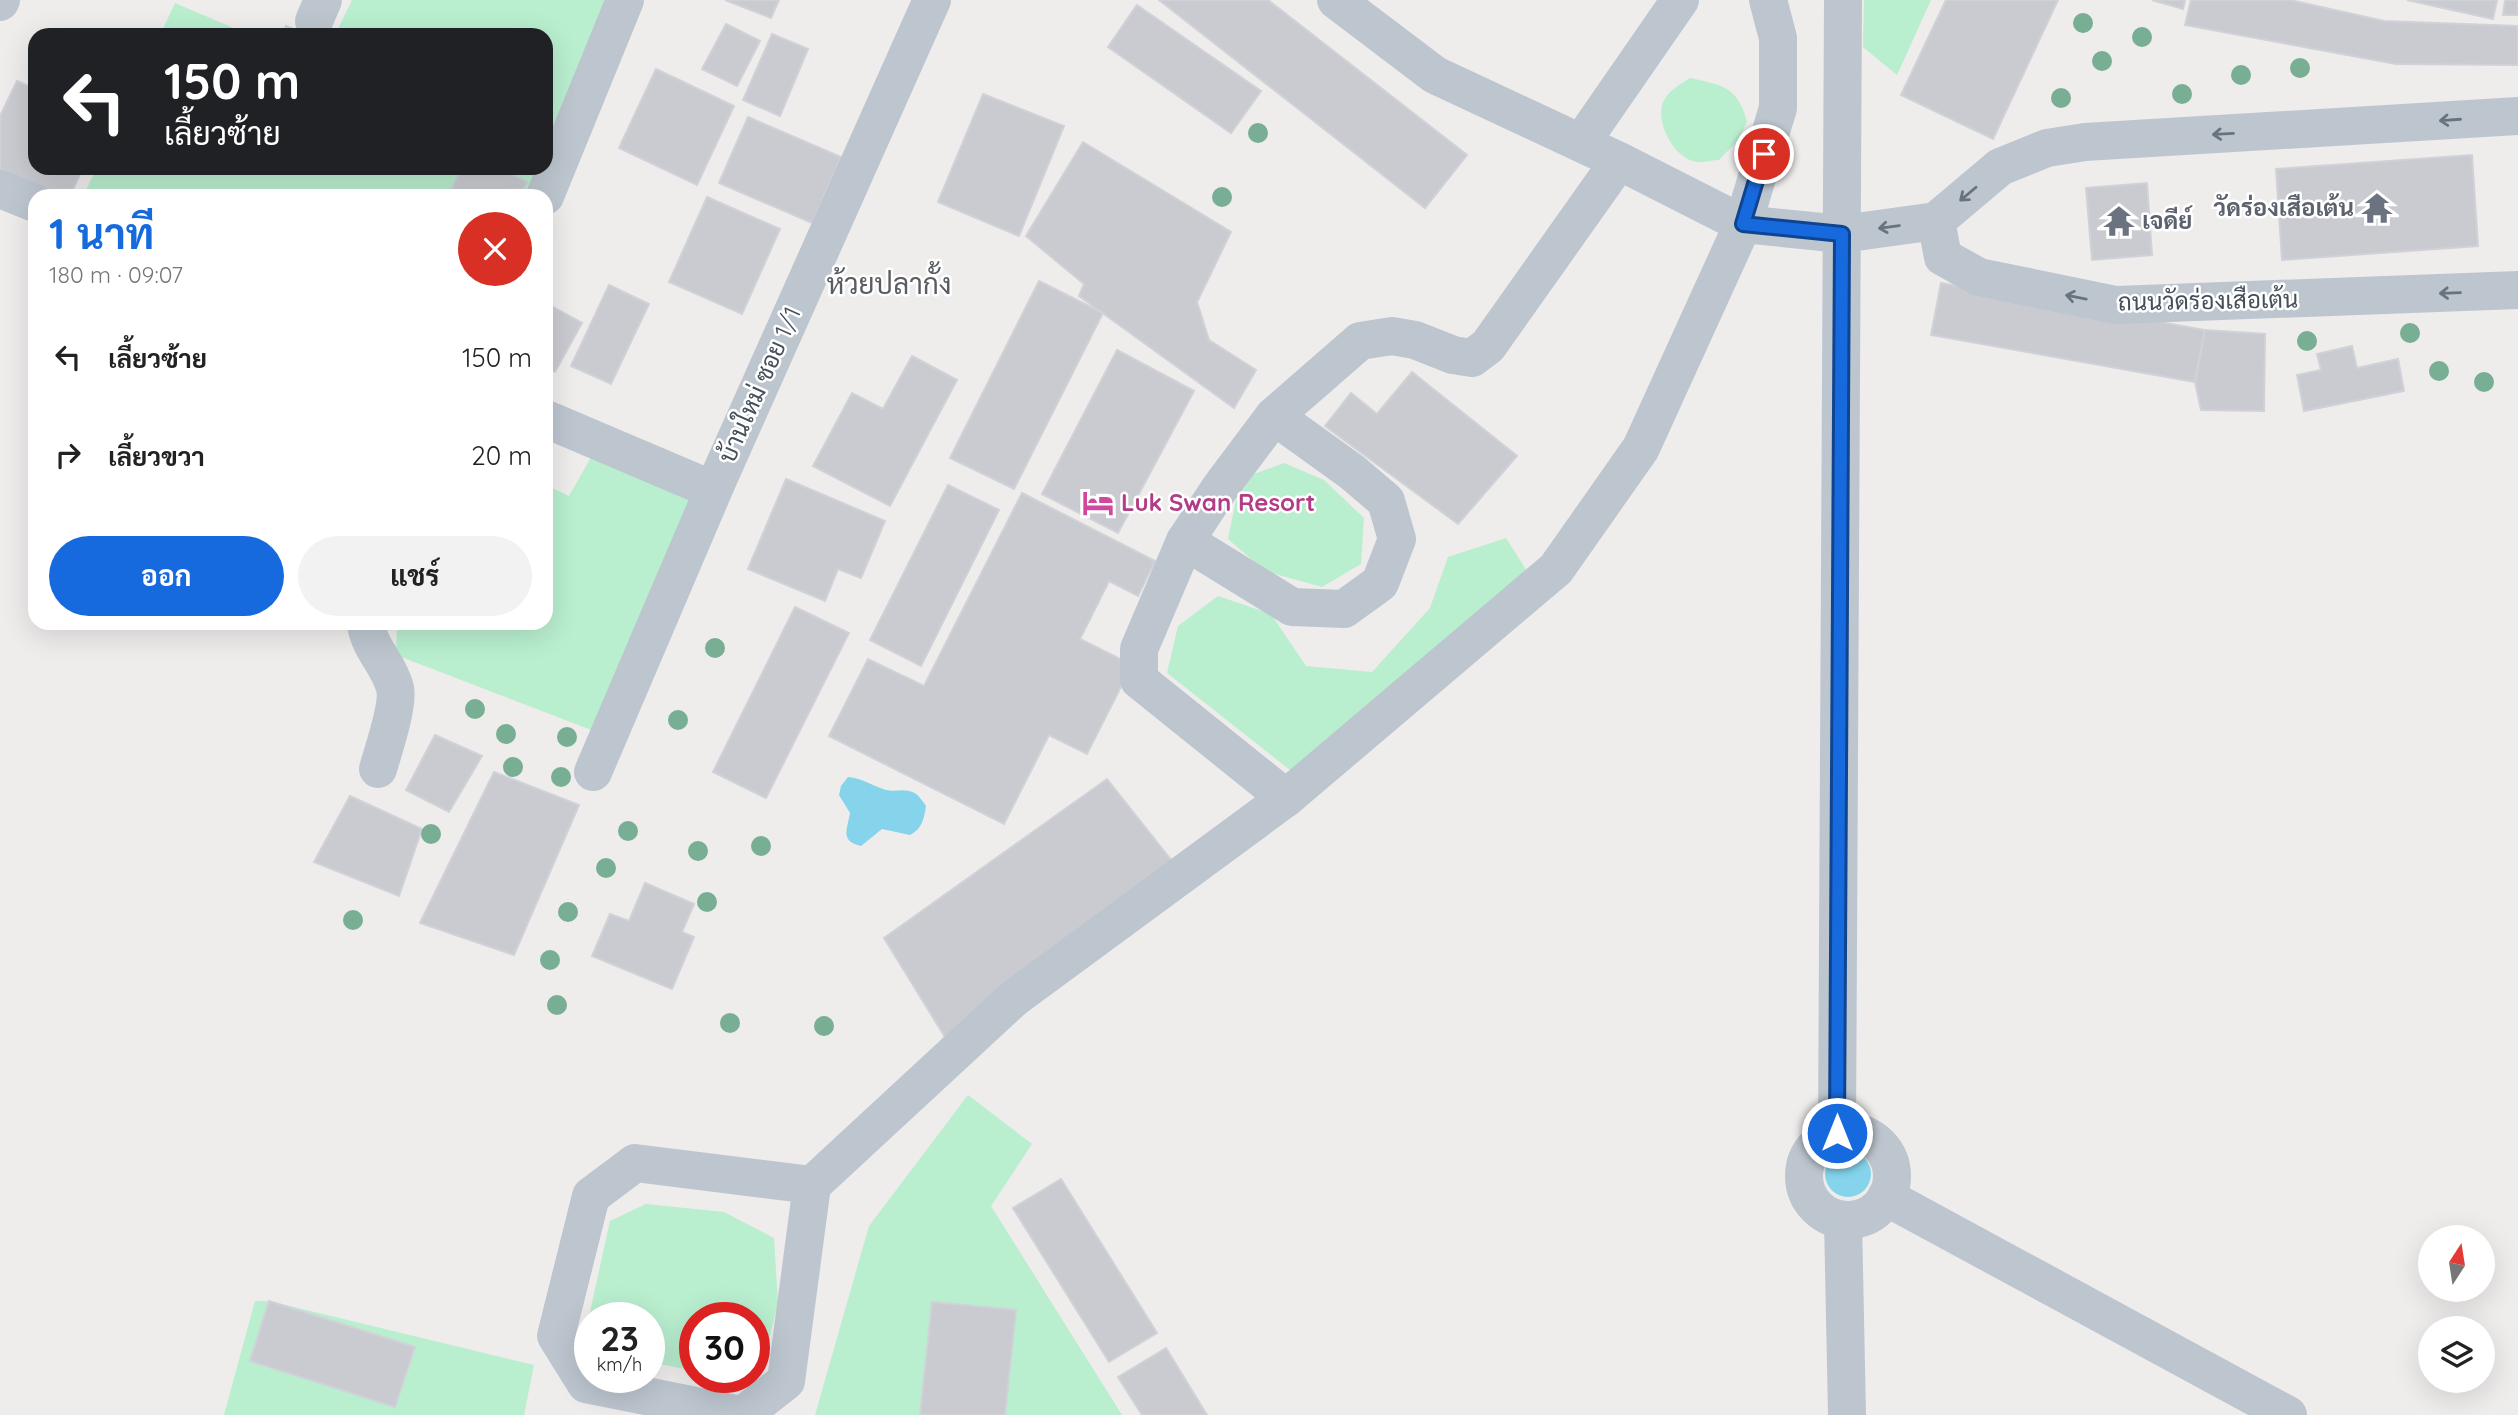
<!DOCTYPE html>
<html lang="th">
<head>
<meta charset="utf-8">
<style>
  body { margin:0; font-family:Quicksand,Sarabun,sans-serif; background:#f2f2f2; color:#222; height:100vh; display:flex; flex-direction:column; font-size:26px; white-space:nowrap }
  * { box-sizing:border-box; margin:0 }
  p { font-size:23px; color:#767676 }
  .icon { flex:none; width:38px; height:38px; fill:none; stroke:currentColor; stroke-width:2; stroke-linecap:round; stroke-linejoin:round }
  .map { position:relative; flex:1; overflow:hidden }
  .panel { position:absolute; left:28px; top:189px; width:525px; height:441px; display:flex; flex-direction:column; background:#fff; border-radius:21px; box-shadow:0 7px 28px #0002 }
  .panel>* { flex:none }
  .banner { position:absolute; left:28px; top:28px; width:525px; height:147px; border-radius:21px; box-shadow:0 7px 28px #0002; background:#202124; color:#fff; overflow:hidden }
  .needle { width:46px; rotate:12deg }
  .fabs { position:absolute; left:2418px; top:1225px; display:grid; gap:14px }
  .fabs a { display:grid; place-items:center; width:77px; height:77px; border-radius:50%; background:#fff; box-shadow:0 7px 28px #0002; font-size:35px }
  .speed { position:absolute; left:574px; top:1302px; display:flex; gap:14px; font-size:35px; font-weight:700; text-align:center }
  .speed>* { display:grid; place-content:center; width:91px; height:91px; border-radius:50%; background:#fff; box-shadow:0 7px 28px #0002; line-height:1 }
  .speed small { font-size:18px; font-weight:400 }
  .speed .limit { border:10px solid #d22; background:#fff; color:#111 }
  .pin { position:absolute; display:grid; place-items:center; width:60px; height:60px; color:#fff; margin:-30px; border:4px solid #fff; border-radius:50%; box-shadow:0 2px 7px #0007 }
  .me { position:absolute; width:77px; margin:-38px; rotate:0deg; stroke-linejoin:round; filter:drop-shadow(0 0 5px #0008) }
  .turn { display:flex; align-items:center; gap:24px; height:147px; padding:0 21px; font-size:32px }
  .turn .icon { width:91px; height:91px; stroke-width:2.5 }
  .turn b { display:block; font-size:49px; line-height:60px }
  .round { display:grid; place-items:center; flex:none; width:74px; height:74px; border-radius:37px; background:#f2f2f2 }
  .headline { display:flex; align-items:center; justify-content:space-between; height:119px; padding:0 21px }
  h1 { font-size:42px; font-weight:700; line-height:52px; color:#176ade }
  .primary-button { display:flex; gap:14px; margin-top:auto; padding:14px 21px }
  .primary-button a { flex:1; height:80px; border-radius:42px; background:#176ade; color:#fff; font-size:28px; font-weight:700; line-height:80px; text-align:center }
  .primary-button a+a { background:#f2f2f2; color:#222 }
  ul { padding:0; list-style:none }
  li { display:flex; align-items:center; gap:21px; height:98px; padding:0 21px }
  li div { flex:1 }
  li b { display:block; font-size:26px }
  li em { font-style:normal }
  .map>svg:first-child { display:block }
  .green { fill:#b9eecf }
  .water { fill:#85d4ec }
  .building { fill:#c9cbd1; stroke:#d0d2d8; stroke-width:2 }
  .lines { fill:none; stroke-linecap:round; stroke-linejoin:round }
  .minor { stroke:#bdc6cf; stroke-width:38 }
  .tree { fill:#78ae93 }
  .oneway { stroke:#69737d }
  .route-casing { stroke:#0f4590; stroke-width:18 }
  .route { stroke:#176ade; stroke-width:12 }
  .labels { text-anchor:middle; stroke-width:5; stroke-linejoin:round; paint-order:stroke }
  .worship-label { font-size:24px; font-weight:bold; fill:#5b616d; stroke:#fff; text-anchor:end }
  .street-label { font-size:24px; fill:#454f5a; stroke:#fff }
  .hotel-label { font-size:24px; font-weight:bold; fill:#b23c85; stroke:#fff; text-anchor:start }
  .quarter-label { font-size:28px; fill:#595c61; stroke:#fff }
</style>
</head>
<body>
<div class="map">
<svg width="2518" height="1415" viewBox="0 0 2518 1415">
  <rect width="100%" height="100%" fill="#efecec"/>
  <!-- green -->
  <g class="green">
    <path d="M352,0H612L546,163V35H335Z"/>
    <path d="M1864,0H1931L1897,75L1863,47Z"/>
    <path d="M175,3L250,35H160Z"/>
    <path d="M1690,78C1723,85 1738,87 1747,122L1738,140L1719,160C1713,160 1704,163 1697,162C1675,159 1657,126 1662,105C1666,92 1679,85 1690,78Z"/>
    <path d="M97,168H544L533,196H83Z"/>
    <path d="M594,452L701,495L594,731L396,655L397,623H546V485L569,496Z"/>
    <path d="M1284,463L1324,480L1364,518L1361,564L1322,587L1265,571L1228,539L1236,500L1254,474Z"/>
    <path d="M1506,538L1527,571L1295,774L1167,673L1178,626L1218,596L1271,614L1306,666L1372,672L1430,608L1448,557Z"/>
    <path d="M968,1095L1032,1144L991,1206L1122,1415H815L869,1226Z"/>
    <path d="M646,1204L724,1212L774,1238L778,1303L761,1372H754V1318H695V1371L649,1362V1318H590V1324L588,1321L610,1221Z"/>
    <path d="M255,1301H269L534,1365L524,1415H224Z"/>
  </g>
  <!-- water -->
  <g class="water">
    <path d="M848,777C862,778 873,786 886,790C895,792 902,789 909,791C917,792 922,800 926,806C924,819 922,829 910,835L882,829L861,846C840,841 847,830 850,813L839,795L841,786Z"/>
    <circle cx="1848" cy="1174" r="23"/>
  </g>
  <!-- building -->
  <g class="building">
    <path d="M725,0H779L771,18Z"/>
    <path d="M1159,0H1268L1467,155L1425,208Z"/>
    <path d="M1946,0H2058L1993,139L1901,95Z"/>
    <path d="M2152,0H2185L2183,9Z"/>
    <path d="M2191,0H2290L2384,21L2518,26V65L2396,64L2185,25Z"/>
    <path d="M2407,0H2497L2493,19Z"/>
    <path d="M2505,0H2518V15H2503Z"/>
    <path d="M1137,5L1261,91L1231,133L1108,47Z"/>
    <path d="M726,24L760,41L737,86L702,69Z"/>
    <path d="M286,26L306,35H282Z"/>
    <path d="M772,34L808,49L780,116L743,100Z"/>
    <path d="M656,69L734,106L697,185L619,148Z"/>
    <path d="M17,81L35,89V168H83L70,196H55L0,170V116Z"/>
    <path d="M983,94L1064,126L1019,236L938,202Z"/>
    <path d="M748,117L841,157L812,223L719,183Z"/>
    <path d="M1083,142L1231,232L1197,302L1209,340L1256,370L1234,408L1079,296L1084,284L1026,236Z"/>
    <path d="M2472,155L2478,246L2282,260L2276,169Z"/>
    <path d="M462,168H498L527,182L520,196H448Z"/>
    <path d="M2147,183L2152,255L2092,260L2086,188Z"/>
    <path d="M707,197L780,229L742,314L669,282Z"/>
    <path d="M1039,281L1103,313L1014,489L950,458Z"/>
    <path d="M1941,283L2205,330L2195,382L1931,335Z"/>
    <path d="M609,285L649,304L611,384L571,366Z"/>
    <path d="M546,303L582,323L555,372L546,367Z"/>
    <path d="M2205,330L2265,334L2264,411L2201,410L2195,382Z"/>
    <path d="M2352,346L2357,368L2398,359L2404,391L2304,411L2297,375L2321,370L2317,354Z"/>
    <path d="M1117,350L1194,391L1118,533L1042,494Z"/>
    <path d="M912,356L957,380L890,506L813,466L852,393L883,409Z"/>
    <path d="M1412,372L1517,456L1458,524L1325,426L1351,393L1377,414Z"/>
    <path d="M786,479L885,521L861,578L838,569L825,601L748,569Z"/>
    <path d="M948,485L999,510L921,666L870,640Z"/>
    <path d="M1022,493L1155,561L1138,596L1109,581L1080,639L1132,665L1087,754L1049,735L1004,824L829,736L868,659L924,686Z"/>
    <path d="M795,607L849,633L766,798L713,772Z"/>
    <path d="M435,735L482,756L449,812L406,790Z"/>
    <path d="M494,772L579,805L514,955L420,923Z"/>
    <path d="M1107,779L1172,861L945,1037L884,938Z"/>
    <path d="M350,796L422,829L399,896L314,862Z"/>
    <path d="M645,883L694,904L682,932L694,937L672,989L592,956L610,914L629,921Z"/>
    <path d="M1061,1179L1157,1333L1109,1362L1013,1208Z"/>
    <path d="M269,1301L415,1347L395,1407L250,1361Z"/>
    <path d="M932,1302L1016,1310L1005,1415H920Z"/>
    <path d="M1166,1348L1207,1415H1142L1118,1377Z"/>
  </g>
  <g class="lines">
    <!-- minor -->
    <g class="minor">
      <path d="M1336,0L1435,75L1619,161L1743,224L1842,234L1936,221L2000,167L2047,148L2085,142L2518,116"/>
      <path d="M0,2L1,0"/>
      <path d="M314,21L323,0"/>
      <path d="M1581,143L1680,0"/>
      <path d="M0,189L35,203"/>
      <path d="M545,196L625,0"/>
      <path d="M1936,221L1943,257L1979,277L2116,305L2518,290"/>
      <path d="M546,419L713,490"/>
      <path d="M1185,541L1292,607L1344,609L1380,583L1397,539L1386,501L1352,472L1274,416"/>
      <path d="M366,623C368,647 389,664 395,688C399,705 383,751 378,769"/>
      <path d="M593,772L716,484L932,0"/>
      <path d="M1286,798L1139,680V649L1185,541L1220,488L1274,416L1360,341L1392,336L1415,340L1453,355L1472,358L1488,346L1619,161"/>
      <circle cx="1848" cy="1176" r="44"/>
      <path d="M1837,1133L1843,0"/>
      <path d="M1886,1197L2288,1415"/>
      <path d="M1843,1220L1847,1415"/>
      <path d="M740,1415L586,1384L556,1336L591,1196L635,1163L812,1185"/>
      <path d="M743,1415L786,1381L812,1185L1013,999L1286,798L1556,569L1641,448L1743,224L1778,108V38L1768,0"/>
    </g>
  </g>
  <!-- trees -->
  <g class="tree">
    <circle cx="2083" cy="23" r="10"/>
    <circle cx="2142" cy="37" r="10"/>
    <circle cx="2102" cy="61" r="10"/>
    <circle cx="2300" cy="68" r="10"/>
    <circle cx="2241" cy="75" r="10"/>
    <circle cx="2182" cy="94" r="10"/>
    <circle cx="2061" cy="98" r="10"/>
    <circle cx="1258" cy="133" r="10"/>
    <circle cx="1222" cy="197" r="10"/>
    <circle cx="2410" cy="333" r="10"/>
    <circle cx="2307" cy="341" r="10"/>
    <circle cx="2439" cy="371" r="10"/>
    <circle cx="2484" cy="382" r="10"/>
    <circle cx="715" cy="648" r="10"/>
    <circle cx="475" cy="709" r="10"/>
    <circle cx="678" cy="720" r="10"/>
    <circle cx="506" cy="734" r="10"/>
    <circle cx="567" cy="737" r="10"/>
    <circle cx="513" cy="767" r="10"/>
    <circle cx="561" cy="777" r="10"/>
    <circle cx="628" cy="831" r="10"/>
    <circle cx="431" cy="834" r="10"/>
    <circle cx="761" cy="846" r="10"/>
    <circle cx="698" cy="851" r="10"/>
    <circle cx="606" cy="868" r="10"/>
    <circle cx="707" cy="902" r="10"/>
    <circle cx="568" cy="912" r="10"/>
    <circle cx="353" cy="920" r="10"/>
    <circle cx="550" cy="960" r="10"/>
    <circle cx="557" cy="1005" r="10"/>
    <circle cx="730" cy="1023" r="10"/>
    <circle cx="824" cy="1026" r="10"/>
  </g>
  <!-- one-way arrows -->
  <defs><path id="oneway-shaft" d="M-6 0H5M1.5-3L5.5 0L1.5 3" fill="none" stroke-width="1.6" stroke-linecap="round" stroke-linejoin="round" transform="scale(1.75)"/></defs>
  <g class="oneway">
    <use href="#oneway-shaft" transform="translate(2450 120) rotate(176)"/>
    <use href="#oneway-shaft" transform="translate(2223 134) rotate(177)"/>
    <use href="#oneway-shaft" transform="translate(1968 194) rotate(140)"/>
    <use href="#oneway-shaft" transform="translate(1889 227) rotate(172)"/>
    <use href="#oneway-shaft" transform="translate(2450 293) rotate(178)"/>
    <use href="#oneway-shaft" transform="translate(2076 297) rotate(-169)"/>
  </g>
  <g class="lines">
    <defs>
      <path id="route" d="M1764,154L1743,224L1842,234L1837,1133"/>
    </defs>
    <!-- route casing -->
    <use href="#route" class="route-casing"/>
    <!-- route -->
    <use href="#route" class="route"/>
  </g>
  <!-- icons -->
  <defs>
    <symbol id="temple-bare" viewBox="-9 -9 18 18"><path d="M0-6L5-2H3V0L6.5 2.5H4V6H1.5V3h-3V6H-4V2.5H-6.5L-3 0V-2H-5Z" fill="#6b7280" stroke="#fff" stroke-width="2.5" paint-order="stroke"/></symbol>
    <symbol id="hotel-bare" viewBox="-9 -9 18 18"><path d="M-6-4.5h1.5V1H6V5H4.5V3h-9V5H-6ZM-4 0a1.8 1.8 0 1 1 3.6 0ZM.5 0V-2.5h3Q6-2.5 6 0Z" fill="#d1479c" stroke="#fff" stroke-width="2.5" paint-order="stroke"/></symbol>
  </defs>
  <g fill-rule="evenodd">
    <use href="#temple-bare" x="2355" y="186" width="44" height="44"/>
    <use href="#temple-bare" x="2097" y="199" width="44" height="44"/>
    <use href="#hotel-bare" x="1076" y="481" width="44" height="44"/>
  </g>
  <g class="labels">
    <!-- worship labels -->
    <g class="worship-label">
      <text x="2354" y="216">วัดร่องเสือเต้น</text>
      <text x="2142" y="229" text-anchor="start">เจดีย์</text>
    </g>
    <!-- street labels -->
    <g class="street-label">
      <text transform="translate(2208 301) rotate(-1)" y="8">ถนนวัดร่องเสือเต้น</text>
      <text transform="translate(760 385) rotate(-66)" y="8">บ้านใหม่ ซอย 1/1</text>
    </g>
    <!-- hotel labels -->
    <g class="hotel-label">
      <text x="1121" y="511">Luk Swan Resort</text>
    </g>
    <!-- quarter labels -->
    <g class="quarter-label">
      <text x="889" y="294">ห้วยปลากั้ง</text>
    </g>
  </g>
</svg>
<div class="fabs">
<a><svg class="needle" viewBox="-14 -14 28 28"><path d="M0-13l5 13h-10z" fill="#e53935"/><path d="M0 13l5-13h-10z" fill="#767676"/></svg></a>
<a><svg class="icon" aria-label="layers" viewBox="0 0 24 24"><path d="M12 4l9 5-9 5-9-5zM3 14l9 5 9-5"/></svg></a>
</div>
<div class="speed"><div>23<small>km/h</small></div><div class="limit">30</div></div>
<div class="pin" style="left:1764px;top:154px;background:#d93025"><svg class="icon" aria-label="arrive" viewBox="0 0 24 24"><path d="M6 21V4h12l-3 4 3 4H6"/></svg></div>
<svg class="me" style="left:1837px;top:1133px" viewBox="-20 -20 40 40"><circle r="17" fill="#176ade" stroke="#fff" stroke-width="3"/><path d="M0-11L8 9 0 5-8 9z" fill="#fff"/></svg>
<div class="banner">
<div class="turn"><svg class="icon" aria-label="left" viewBox="0 0 24 24"><path d="M17 20v-9H6M10 6l-5 5 5 5"/></svg><div><b>150 m</b>เลี้ยวซ้าย</div></div>
</div>
<section class="panel">
<div class="headline"><div><h1>1 นาที</h1><p>180 m · 09:07</p></div><a class="round" style="background:#d93025;color:#fff"><svg class="icon" aria-label="close" viewBox="0 0 24 24"><path d="M6 6l12 12M18 6L6 18"/></svg></a></div>
<ul>
<li><svg class="icon" aria-label="left" viewBox="0 0 24 24"><path d="M17 20v-9H6M10 6l-5 5 5 5"/></svg><div><b>เลี้ยวซ้าย</b></div><em>150 m</em></li>
<li><svg class="icon" aria-label="right" viewBox="0 0 24 24"><path d="M7 20v-9h11M14 6l5 5-5 5"/></svg><div><b>เลี้ยวขวา</b></div><em>20 m</em></li>
</ul>
<div class="primary-button"><a>ออก</a><a>แชร์</a></div>
</section>
</div>
</body>
</html>
